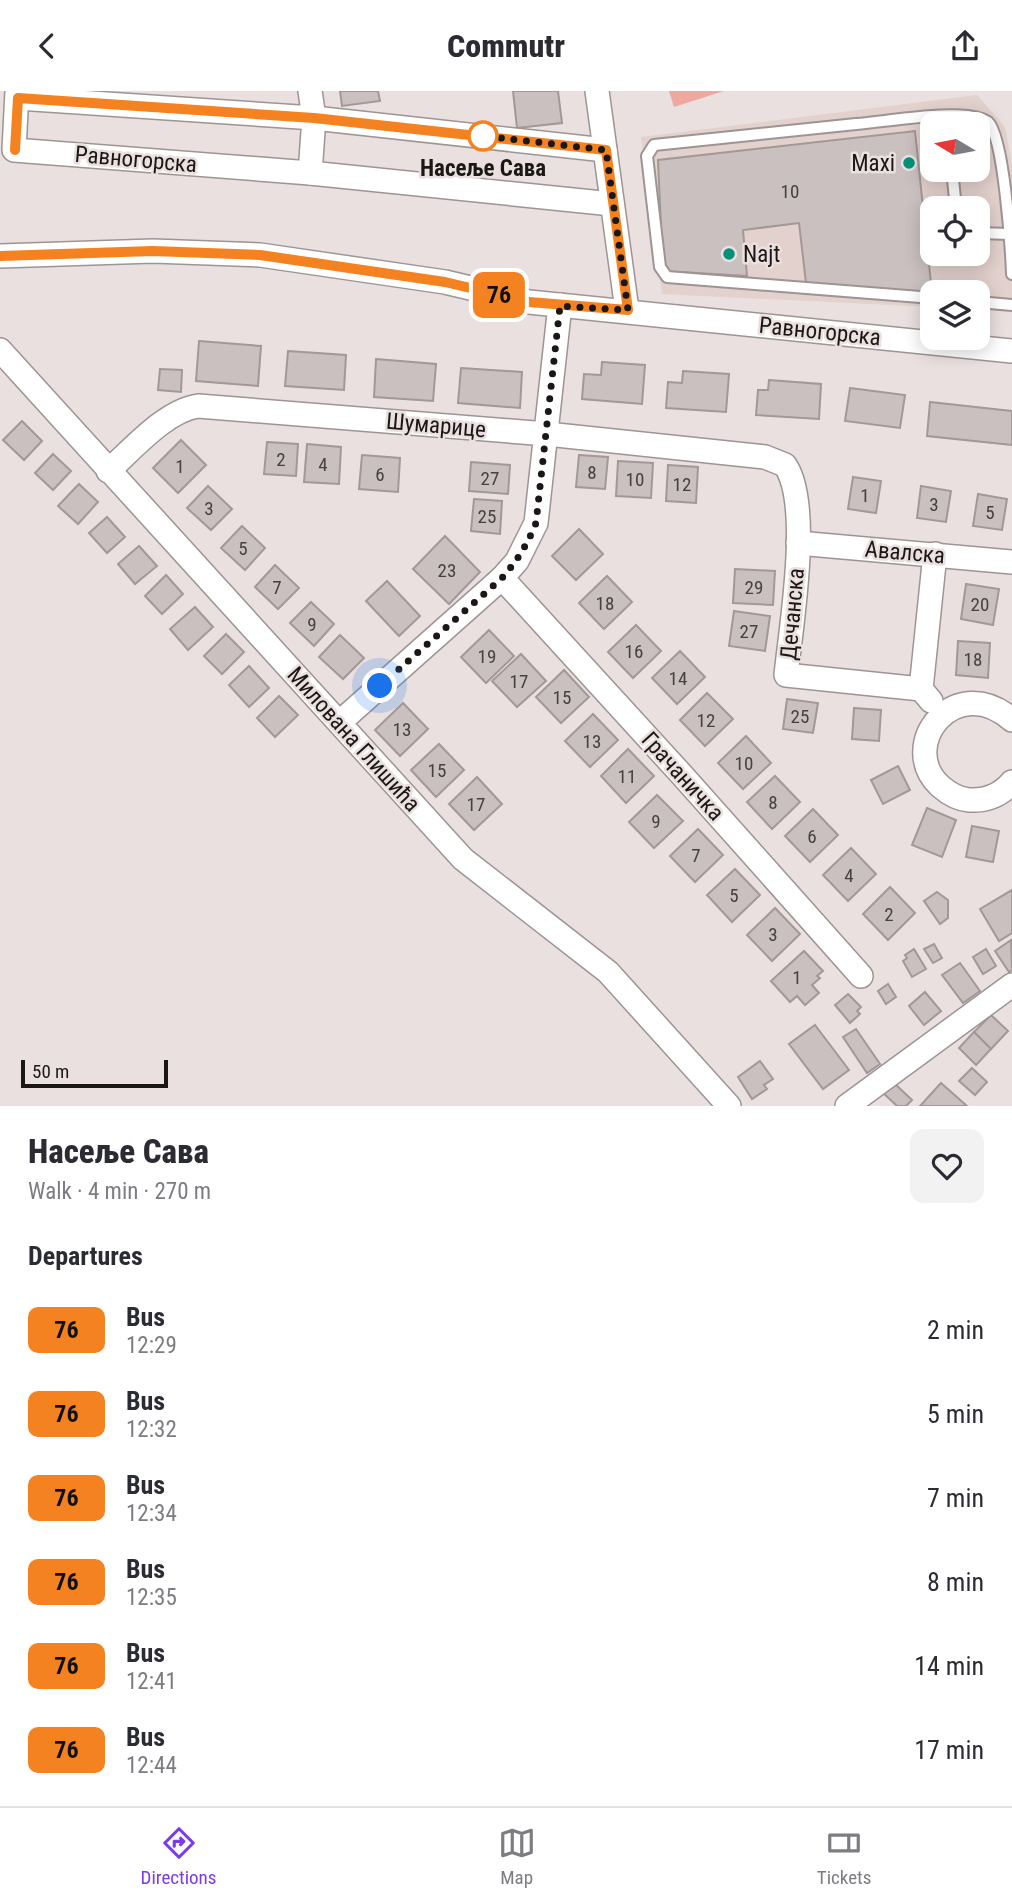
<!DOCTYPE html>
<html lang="en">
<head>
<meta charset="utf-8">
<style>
	:root { --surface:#fff; --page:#f2f2f3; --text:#2b2b33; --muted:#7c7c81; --line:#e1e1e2; --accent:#7c3aed }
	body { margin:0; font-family:"Roboto Condensed",sans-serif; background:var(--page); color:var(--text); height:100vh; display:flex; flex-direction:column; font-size:26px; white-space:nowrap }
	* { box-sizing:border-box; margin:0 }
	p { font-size:23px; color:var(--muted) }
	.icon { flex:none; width:38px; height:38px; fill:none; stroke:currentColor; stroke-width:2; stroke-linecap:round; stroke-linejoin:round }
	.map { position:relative; height:1015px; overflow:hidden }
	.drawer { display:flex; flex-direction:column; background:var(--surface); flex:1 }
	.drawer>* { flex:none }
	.badge { padding:0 14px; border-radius:10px; font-size:24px; line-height:46px }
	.needle { width:46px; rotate:280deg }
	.buttons { position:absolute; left:920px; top:21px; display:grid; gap:14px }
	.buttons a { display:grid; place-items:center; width:70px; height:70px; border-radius:14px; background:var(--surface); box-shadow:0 4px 18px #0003; font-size:35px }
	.scale { position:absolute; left:21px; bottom:18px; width:147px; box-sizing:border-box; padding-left:7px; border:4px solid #1a1716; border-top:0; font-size:19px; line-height:24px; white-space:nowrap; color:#1a1716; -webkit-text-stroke:5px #eae0df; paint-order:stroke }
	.you { position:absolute; width:35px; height:35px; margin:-18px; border:5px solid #fff; border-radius:50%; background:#1a73e8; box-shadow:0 0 0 10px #1a73e833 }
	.map>.badge { position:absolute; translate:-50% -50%; box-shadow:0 0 0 4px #fff }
	h2 { padding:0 28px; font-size:26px; line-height:63px }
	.round { display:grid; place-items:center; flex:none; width:74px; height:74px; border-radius:14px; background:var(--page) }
	.summary { display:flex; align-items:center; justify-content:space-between; height:119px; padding:0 28px }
	h1 { font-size:33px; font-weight:800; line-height:52px }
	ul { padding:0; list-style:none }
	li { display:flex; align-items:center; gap:21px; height:84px; padding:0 28px }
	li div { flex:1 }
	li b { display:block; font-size:26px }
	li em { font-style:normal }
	li .badge { min-width:77px; font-weight:700; text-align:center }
	header { display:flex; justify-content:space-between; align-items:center; height:91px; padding:0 28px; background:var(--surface); font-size:32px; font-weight:800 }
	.tabs { display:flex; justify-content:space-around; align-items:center; height:98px; border-top:2px solid var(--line); background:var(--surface); font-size:19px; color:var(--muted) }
	.tabs a { display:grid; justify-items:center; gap:4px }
	.tabs .selected { color:var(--accent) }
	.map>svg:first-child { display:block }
	.built { fill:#e3d1ce; fill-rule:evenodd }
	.green { fill:#eda8a0 }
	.building { fill:#cac0bf; stroke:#a29897; stroke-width:2 }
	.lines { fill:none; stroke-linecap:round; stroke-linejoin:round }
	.lane-casing { stroke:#9d9493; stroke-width:14 }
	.street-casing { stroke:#9d9493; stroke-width:26 }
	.lane { stroke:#fff; stroke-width:10 }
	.street { stroke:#fff; stroke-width:23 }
	.line-casing { stroke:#fff; stroke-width:16 }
	.line { stroke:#f58220; stroke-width:10 }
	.walk { stroke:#1a1716; stroke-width:7; stroke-dasharray:0 12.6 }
	.stop-dot { fill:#fff; stroke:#f58220; stroke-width:3.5 }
	.poi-dot { fill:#07917a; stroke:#eae0df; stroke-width:2.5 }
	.labels { text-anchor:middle; stroke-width:5; stroke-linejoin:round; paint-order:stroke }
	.number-label { font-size:19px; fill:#464140 }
	.street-label { font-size:23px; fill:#1a1716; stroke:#eae0df }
	.poi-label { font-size:23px; fill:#1a1716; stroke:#eae0df; text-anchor:end }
	.stop-label { font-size:23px; font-weight:bold; fill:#1a1716; stroke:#eae0df }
</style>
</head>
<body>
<header><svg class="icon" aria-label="back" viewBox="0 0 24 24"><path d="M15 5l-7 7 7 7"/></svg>Commutr<svg class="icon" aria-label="share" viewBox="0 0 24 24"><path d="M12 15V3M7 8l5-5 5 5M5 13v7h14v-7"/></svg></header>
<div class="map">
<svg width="1012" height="1015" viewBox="0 0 1012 1015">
	<rect width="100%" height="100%" fill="#eae0df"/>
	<path class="built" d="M 977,4 L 1005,36 L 1012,73 L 1012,220 L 978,219 L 978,201 L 933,201 L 933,216 L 662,203 L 641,46 ZM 933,33 L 978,33 L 978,79 L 933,79 ZM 933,117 L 978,117 L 978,163 L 933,163 Z"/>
	<path class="green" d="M 669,0 L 724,0 L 674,16 Z"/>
	<g class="building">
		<path d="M 340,0 L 378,0 L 380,10 L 342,15 Z"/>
		<path d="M 513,0 L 558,0 L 562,32 L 517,37 Z"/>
		<path d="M 915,40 L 932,202 L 806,192 L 799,132 L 743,139 L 747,185 L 663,180 L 658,69 Z"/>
		<path d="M 199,250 L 261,255 L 258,295 L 196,290 Z"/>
		<path d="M 288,260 L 346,264 L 344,299 L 285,295 Z"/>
		<path d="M 376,268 L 436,273 L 433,310 L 374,306 Z"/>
		<path d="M 602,271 L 645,274 L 642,313 L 582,308 L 584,283 L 601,284 Z"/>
		<path d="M 461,277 L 522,281 L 520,317 L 458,312 Z"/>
		<path d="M 160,278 L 182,279 L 181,301 L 158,299 Z"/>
		<path d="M 683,280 L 729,283 L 726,321 L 666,317 L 668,291 L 682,292 Z"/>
		<path d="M 769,289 L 821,293 L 819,328 L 756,324 L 758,299 L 768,299 Z"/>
		<path d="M 850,297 L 905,304 L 900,337 L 845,330 Z"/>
		<path d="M 930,311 L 1012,320 L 1012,354 L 927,345 Z"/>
		<path d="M 22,330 L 42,350 L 24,369 L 3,349 Z"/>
		<path d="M 181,349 L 206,374 L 178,402 L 153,377 Z"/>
		<path d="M 267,351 L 298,353 L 296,385 L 264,383 Z"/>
		<path d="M 307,353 L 341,356 L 339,393 L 304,391 Z"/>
		<path d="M 53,363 L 71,380 L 53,399 L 35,382 Z"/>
		<path d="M 362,364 L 400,367 L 398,401 L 359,398 Z"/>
		<path d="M 579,364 L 608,366 L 605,398 L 576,396 Z"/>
		<path d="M 618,370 L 653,372 L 651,407 L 616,405 Z"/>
		<path d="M 471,371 L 510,374 L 508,403 L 469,400 Z"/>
		<path d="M 668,374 L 698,376 L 696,412 L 666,410 Z"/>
		<path d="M 853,386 L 881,390 L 876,422 L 848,418 Z"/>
		<path d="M 79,393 L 98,411 L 78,433 L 58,415 Z"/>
		<path d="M 208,395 L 232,418 L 211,439 L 187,417 Z"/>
		<path d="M 921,395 L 951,400 L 946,431 L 917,427 Z"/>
		<path d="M 978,403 L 1007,408 L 1002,439 L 973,435 Z"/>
		<path d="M 474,408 L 502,410 L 500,443 L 471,440 Z"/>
		<path d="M 107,426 L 125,446 L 107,462 L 89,442 Z"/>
		<path d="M 242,435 L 265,457 L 245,479 L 221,457 Z"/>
		<path d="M 579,438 L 603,463 L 576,489 L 552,465 Z"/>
		<path d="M 445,445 L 480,481 L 449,513 L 413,478 Z"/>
		<path d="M 139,455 L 157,475 L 135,493 L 118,473 Z"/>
		<path d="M 275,474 L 299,497 L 278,518 L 255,496 Z"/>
		<path d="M 735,478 L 775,480 L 773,514 L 733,512 Z"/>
		<path d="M 166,484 L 183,503 L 162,523 L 145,505 Z"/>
		<path d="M 607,485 L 632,511 L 604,538 L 579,512 Z"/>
		<path d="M 387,490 L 420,525 L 399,545 L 366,510 Z"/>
		<path d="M 966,493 L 999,498 L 993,534 L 961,528 Z"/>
		<path d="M 311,511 L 334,533 L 314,555 L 290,532 Z"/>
		<path d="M 195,516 L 213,536 L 188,559 L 170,538 Z"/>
		<path d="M 734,520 L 770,525 L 765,560 L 729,555 Z"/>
		<path d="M 636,534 L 661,560 L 633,587 L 608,561 Z"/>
		<path d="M 489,539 L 514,565 L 486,592 L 461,566 Z"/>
		<path d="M 226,543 L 244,561 L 222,583 L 204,565 Z"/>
		<path d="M 340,544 L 364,567 L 343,588 L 319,566 Z"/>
		<path d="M 958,550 L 990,552 L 988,587 L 956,584 Z"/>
		<path d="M 680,560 L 705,586 L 677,613 L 652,587 Z"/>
		<path d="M 521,563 L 546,590 L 517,616 L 492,590 Z"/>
		<path d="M 249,575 L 269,597 L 249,616 L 229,594 Z"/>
		<path d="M 564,579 L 589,606 L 561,632 L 536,606 Z"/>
		<path d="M 707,602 L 733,628 L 705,655 L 680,629 Z"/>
		<path d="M 279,605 L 298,624 L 275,646 L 257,627 Z"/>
		<path d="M 787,608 L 818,612 L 813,642 L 783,638 Z"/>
		<path d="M 403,612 L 428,638 L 400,665 L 375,639 Z"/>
		<path d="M 854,617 L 881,619 L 879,650 L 852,648 Z"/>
		<path d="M 593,623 L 618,649 L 590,676 L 565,650 Z"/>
		<path d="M 746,645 L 771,672 L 743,698 L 718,672 Z"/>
		<path d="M 439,653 L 464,679 L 436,706 L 411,679 Z"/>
		<path d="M 628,658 L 654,685 L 626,712 L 601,685 Z"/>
		<path d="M 898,675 L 910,699 L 883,713 L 871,689 Z"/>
		<path d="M 775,685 L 800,711 L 772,738 L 747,711 Z"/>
		<path d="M 477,686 L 502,713 L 474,739 L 449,713 Z"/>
		<path d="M 657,704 L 683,730 L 654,757 L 629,731 Z"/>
		<path d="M 927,717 L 956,729 L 942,766 L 912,754 Z"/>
		<path d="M 813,718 L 838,744 L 810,771 L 785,745 Z"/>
		<path d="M 972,735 L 999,740 L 993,771 L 966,766 Z"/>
		<path d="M 698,738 L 723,764 L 695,791 L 670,765 Z"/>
		<path d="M 851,757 L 876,783 L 848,810 L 823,784 Z"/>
		<path d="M 735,778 L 760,804 L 732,831 L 707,804 Z"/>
		<path d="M 890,796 L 915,822 L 888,849 L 863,823 Z"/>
		<path d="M 1012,799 L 1012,842 L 999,850 L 980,818 Z"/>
		<path d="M 937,801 L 948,809 L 948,827 L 940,833 L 924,810 Z"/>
		<path d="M 775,817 L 800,843 L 772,870 L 747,844 Z"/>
		<path d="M 1011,849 L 1012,879 L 1009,881 L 995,860 Z"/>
		<path d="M 934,853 L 942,867 L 933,872 L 924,858 Z"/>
		<path d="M 914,858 L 926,878 L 912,886 L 903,870 L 907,867 L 905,864 Z"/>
		<path d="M 986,858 L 996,875 L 983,883 L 973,866 Z"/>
		<path d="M 804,860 L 823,880 L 817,885 L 820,887 L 812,894 L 819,902 L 805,914 L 797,905 L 790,911 L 771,890 Z"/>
		<path d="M 960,872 L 980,900 L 963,912 L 942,884 Z"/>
		<path d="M 888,893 L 896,906 L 886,913 L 878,900 Z"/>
		<path d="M 925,901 L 941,920 L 924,934 L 909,915 Z"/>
		<path d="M 848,903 L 861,916 L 857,920 L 860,923 L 850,932 L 835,914 Z"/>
		<path d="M 991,924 L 1008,940 L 991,958 L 974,941 Z"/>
		<path d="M 815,934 L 849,979 L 823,998 L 789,953 Z"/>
		<path d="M 856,938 L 880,973 L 867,982 L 843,946 Z"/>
		<path d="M 974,941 L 991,958 L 976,974 L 959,957 Z"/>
		<path d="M 760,970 L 773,988 L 764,994 L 767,998 L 752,1008 L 738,986 Z"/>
		<path d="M 972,977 L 987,991 L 975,1004 L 959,990 Z"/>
		<path d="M 892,990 L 912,1009 L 906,1015 L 897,1015 L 882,1001 Z"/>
		<path d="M 941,992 L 967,1015 L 920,1015 Z"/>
	</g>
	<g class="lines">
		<g class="lane-casing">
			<g id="lane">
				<path d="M 952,79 L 956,117"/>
				<path d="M 978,142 L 1010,143"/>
				<path d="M 933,207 L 667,186 L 660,176 L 647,65 L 654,54 C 721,47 789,40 856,33 C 889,30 936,22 968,25 C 975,26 983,27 988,31 C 1004,46 1011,157 1012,183"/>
				<path d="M 978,211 L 1012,214"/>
			</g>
		</g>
		<g class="street-casing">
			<g id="street">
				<path d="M 17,0 L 14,59 L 310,82 L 612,113"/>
				<path d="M 597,0 L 627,219"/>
				<path d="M 18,7 L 314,27 L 605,59"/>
				<path d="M 310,82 L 314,27 L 310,0"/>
				<path d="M 0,165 L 153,160 L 260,164 L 445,191 L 529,211 L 1012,260"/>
				<path d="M 560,214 L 536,432 L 517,470 L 502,487 L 682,684 L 861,885"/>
				<path d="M 0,259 L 463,768 L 608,881 L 729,1015"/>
				<path d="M 108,380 C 133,358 165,320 198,315 L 547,343 L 765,366 L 785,374 C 812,413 791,535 786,584 L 921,598"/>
				<path d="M 798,452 L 1012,471"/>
				<path d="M 931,610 L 921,598 L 935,463"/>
				<path d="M 1012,629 C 956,579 896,654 940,695 C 948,702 957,708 969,709 C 986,710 1001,704 1012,691"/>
				<path d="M 340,631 L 502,487"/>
				<path d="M 847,1015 L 1012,894"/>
			</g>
		</g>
		<use href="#lane" class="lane"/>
		<use href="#street" class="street"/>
	</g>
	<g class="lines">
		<g class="line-casing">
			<path id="line" d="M 0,165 L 153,160 L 260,164 L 445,191 L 529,211 L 628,219 L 606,59 L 314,27 L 18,7 L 15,59"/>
		</g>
		<use href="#line" class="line"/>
		<path class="walk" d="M 380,595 L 502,487 C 517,470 527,454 536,432 L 560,215 L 628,219 L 606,59 L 483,45"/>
	</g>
	<circle class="stop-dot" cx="483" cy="45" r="14"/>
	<g class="poi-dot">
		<circle cx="909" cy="72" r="7"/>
		<circle cx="729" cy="163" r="7"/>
	</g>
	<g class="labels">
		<g class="number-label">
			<text x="790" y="107">10</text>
			<text x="281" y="375">2</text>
			<text x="323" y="380">4</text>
			<text x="180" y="382">1</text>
			<text x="592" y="388">8</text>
			<text x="380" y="390">6</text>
			<text x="490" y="394">27</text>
			<text x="635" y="395">10</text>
			<text x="682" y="400">12</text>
			<text x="865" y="411">1</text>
			<text x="934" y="420">3</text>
			<text x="209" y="424">3</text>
			<text x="990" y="428">5</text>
			<text x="487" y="432">25</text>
			<text x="243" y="464">5</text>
			<text x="447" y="486">23</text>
			<text x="277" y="503">7</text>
			<text x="754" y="503">29</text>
			<text x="605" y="519">18</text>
			<text x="980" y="520">20</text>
			<text x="312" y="540">9</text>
			<text x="749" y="547">27</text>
			<text x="634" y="567">16</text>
			<text x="487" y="572">19</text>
			<text x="973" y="575">18</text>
			<text x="678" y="594">14</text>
			<text x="519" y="597">17</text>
			<text x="562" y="613">15</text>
			<text x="800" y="632">25</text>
			<text x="706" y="636">12</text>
			<text x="402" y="645">13</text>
			<text x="592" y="657">13</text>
			<text x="744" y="679">10</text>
			<text x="437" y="686">15</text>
			<text x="627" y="692">11</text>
			<text x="773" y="718">8</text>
			<text x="476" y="720">17</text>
			<text x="656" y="737">9</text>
			<text x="812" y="752">6</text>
			<text x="696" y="771">7</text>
			<text x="849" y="791">4</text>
			<text x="734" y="811">5</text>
			<text x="889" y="830">2</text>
			<text x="773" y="850">3</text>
			<text x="797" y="893">1</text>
		</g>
		<g class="street-label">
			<text transform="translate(136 68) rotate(5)" y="8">Равногорска</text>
			<text transform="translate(820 240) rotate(6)" y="8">Равногорска</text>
			<text transform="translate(436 334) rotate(5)" y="8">Шумарице</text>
			<text transform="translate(905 461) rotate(5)" y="8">Авалска</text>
			<text transform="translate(792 523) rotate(-85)" y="8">Дечанска</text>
			<text transform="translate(354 648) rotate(48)" y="8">Милована Глишића</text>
			<text transform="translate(683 685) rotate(48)" y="8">Грачаничка</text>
		</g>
		<g class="poi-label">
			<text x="895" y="80">Maxi</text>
			<text x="743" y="171" text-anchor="start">Najt</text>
		</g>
		<g class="stop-label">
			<text x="483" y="85">Насеље Сава</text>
		</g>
	</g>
</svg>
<div class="buttons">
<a><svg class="needle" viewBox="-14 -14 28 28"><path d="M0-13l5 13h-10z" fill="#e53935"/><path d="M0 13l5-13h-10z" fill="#7c7c81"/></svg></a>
<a><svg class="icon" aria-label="locate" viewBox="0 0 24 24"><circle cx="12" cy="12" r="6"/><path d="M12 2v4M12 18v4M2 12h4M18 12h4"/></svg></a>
<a><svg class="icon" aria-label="layers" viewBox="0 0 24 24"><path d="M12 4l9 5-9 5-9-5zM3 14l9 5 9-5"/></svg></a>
</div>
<div class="scale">50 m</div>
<div class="you" style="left:380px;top:595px"></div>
<b class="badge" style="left:499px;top:204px;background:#f58220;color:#111">76</b>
</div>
<section class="drawer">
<div class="summary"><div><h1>Насеље Сава</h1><p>Walk · 4 min · 270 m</p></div><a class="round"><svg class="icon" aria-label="heart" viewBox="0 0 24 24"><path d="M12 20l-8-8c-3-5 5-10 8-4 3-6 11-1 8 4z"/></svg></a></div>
<h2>Departures</h2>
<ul>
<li><span class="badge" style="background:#f58220;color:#111">76</span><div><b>Bus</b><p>12:29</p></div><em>2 min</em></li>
<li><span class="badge" style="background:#f58220;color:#111">76</span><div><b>Bus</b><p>12:32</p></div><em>5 min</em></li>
<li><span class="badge" style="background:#f58220;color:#111">76</span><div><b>Bus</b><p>12:34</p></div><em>7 min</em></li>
<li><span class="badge" style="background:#f58220;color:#111">76</span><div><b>Bus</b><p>12:35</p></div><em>8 min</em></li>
<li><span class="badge" style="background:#f58220;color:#111">76</span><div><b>Bus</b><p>12:41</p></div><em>14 min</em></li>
<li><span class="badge" style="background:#f58220;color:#111">76</span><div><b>Bus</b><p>12:44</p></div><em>17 min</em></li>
</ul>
</section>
<nav class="tabs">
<a class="selected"><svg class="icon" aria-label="directions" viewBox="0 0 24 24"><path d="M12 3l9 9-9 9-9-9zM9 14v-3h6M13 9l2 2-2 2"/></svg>Directions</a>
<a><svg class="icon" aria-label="map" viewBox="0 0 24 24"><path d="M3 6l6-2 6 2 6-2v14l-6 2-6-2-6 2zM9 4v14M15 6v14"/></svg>Map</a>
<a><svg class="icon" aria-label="tickets" viewBox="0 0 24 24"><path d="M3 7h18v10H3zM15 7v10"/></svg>Tickets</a>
</nav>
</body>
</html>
